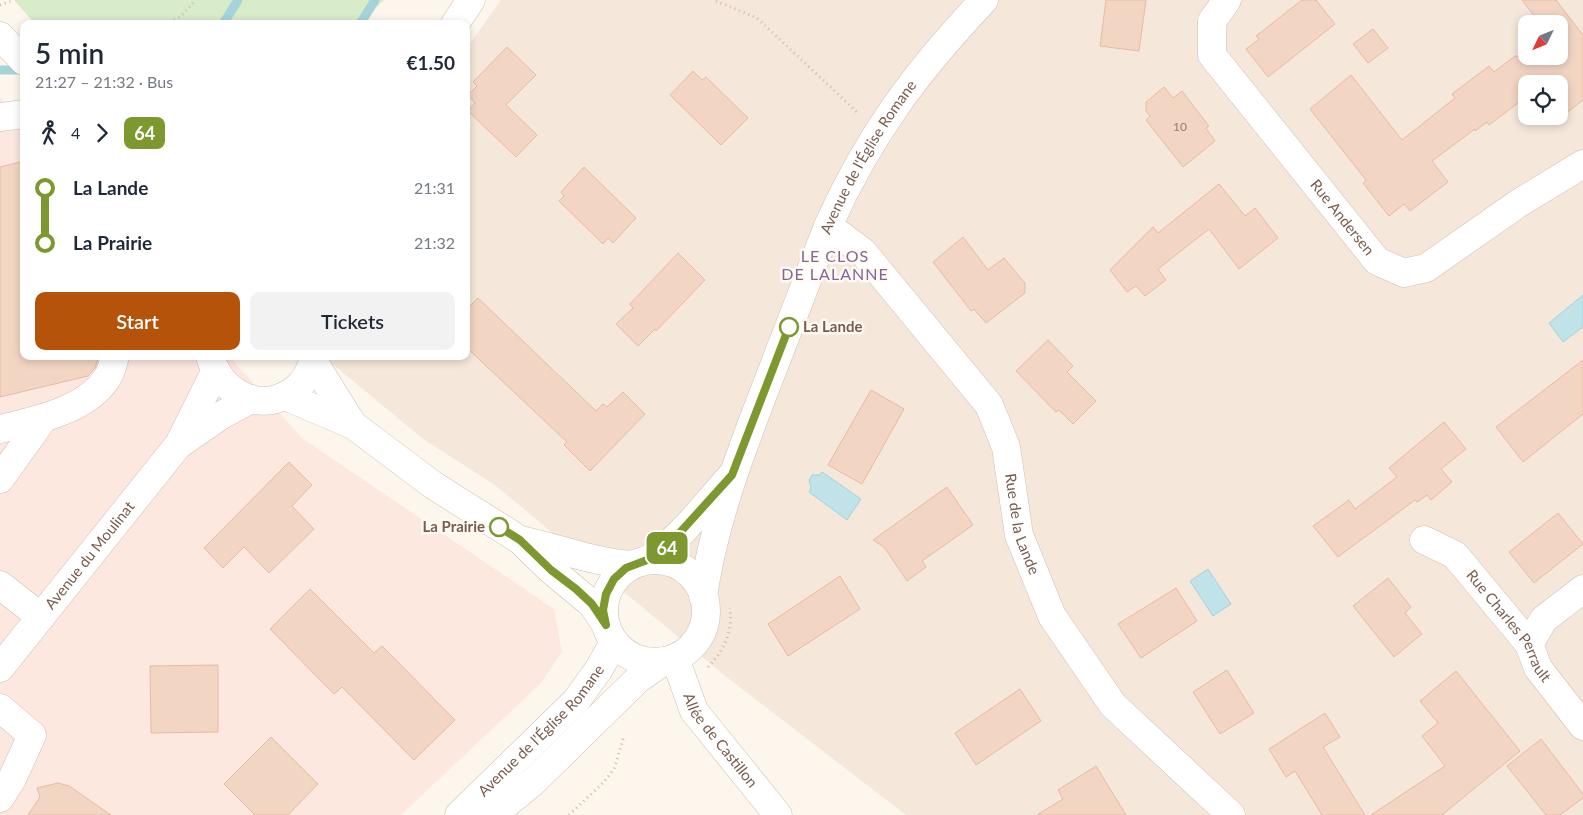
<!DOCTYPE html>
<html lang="en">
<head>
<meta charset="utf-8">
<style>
	:root { --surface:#fff; --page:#f2f2f3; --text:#1f2937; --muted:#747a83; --accent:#b45309 }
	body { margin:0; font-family:Lato,sans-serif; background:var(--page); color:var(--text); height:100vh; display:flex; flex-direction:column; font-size:19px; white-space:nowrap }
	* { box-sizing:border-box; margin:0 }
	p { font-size:16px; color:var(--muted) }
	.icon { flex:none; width:28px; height:28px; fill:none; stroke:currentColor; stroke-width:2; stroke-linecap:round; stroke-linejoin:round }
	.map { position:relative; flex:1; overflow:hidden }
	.panel { position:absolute; left:20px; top:20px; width:450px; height:340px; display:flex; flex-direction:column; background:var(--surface); border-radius:10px; box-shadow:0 2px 8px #0003 }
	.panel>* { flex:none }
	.badge { padding:0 10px; border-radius:8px; font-size:18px; line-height:32px }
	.needle { width:32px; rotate:227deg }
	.fabs { position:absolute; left:1518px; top:15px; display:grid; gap:10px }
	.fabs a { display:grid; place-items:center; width:50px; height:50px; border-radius:10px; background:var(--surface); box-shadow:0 2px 8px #0003; font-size:25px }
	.map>.badge { position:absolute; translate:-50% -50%; box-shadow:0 0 0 2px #fff }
	.legs { display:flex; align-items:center; gap:8px; height:55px; padding:0 15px; font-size:16px }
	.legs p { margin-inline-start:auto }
	.headline { display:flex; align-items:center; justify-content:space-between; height:85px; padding:0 15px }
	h1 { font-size:28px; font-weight:600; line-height:38px }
	.cta { display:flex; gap:10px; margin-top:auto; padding:10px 15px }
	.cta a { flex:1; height:58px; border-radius:10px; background:var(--accent); color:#fff; font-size:20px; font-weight:600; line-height:58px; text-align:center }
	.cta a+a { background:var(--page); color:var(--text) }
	ul { padding:0 15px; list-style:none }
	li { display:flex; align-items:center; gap:18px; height:55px; font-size:19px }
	li i { display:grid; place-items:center; width:8px; height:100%; margin:0 6px; background:currentColor }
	li i::after { content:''; width:12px; height:12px; margin:-6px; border:4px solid; border-radius:50%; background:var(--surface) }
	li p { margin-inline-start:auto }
	li:first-child i { background:linear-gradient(#0000 50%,currentColor 0) }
	li:last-child i { background:linear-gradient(currentColor 50%,#0000 0) }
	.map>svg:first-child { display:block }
	.residential { fill:#f5e8da; fill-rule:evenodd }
	.commercial { fill:#fde8e0 }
	.green { fill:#d8ecc9 }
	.water { fill:#bfe3e8; stroke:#a5d3da }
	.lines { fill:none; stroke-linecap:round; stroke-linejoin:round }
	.stream { stroke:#a5d3da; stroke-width:9 }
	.building { fill:#f3d5c3; stroke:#e6bba3 }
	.minor-casing { stroke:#d1beb0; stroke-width:29 }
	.path { stroke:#d9b8a5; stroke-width:3; stroke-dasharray:1 4; stroke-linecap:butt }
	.minor { stroke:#fff; stroke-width:28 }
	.line-1-casing { stroke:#fff; stroke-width:11 }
	.line-1 { stroke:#7c982e; stroke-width:8 }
	.stop-1-dot { fill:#fff; stroke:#7c982e; stroke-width:2.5 }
	.labels { text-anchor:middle; stroke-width:5; stroke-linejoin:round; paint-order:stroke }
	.number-label { font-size:12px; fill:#987a6a }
	.street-label { font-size:15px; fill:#7a5c4d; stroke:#fffaf3 }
	.stop-label { font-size:15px; font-weight:bold; fill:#7a5c4d; stroke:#fffaf3; text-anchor:start }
	.neighbourhood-label { font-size:16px; letter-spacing:1px; fill:#846695; stroke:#fffaf3 }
</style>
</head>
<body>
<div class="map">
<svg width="1583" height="815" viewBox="0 0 1583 815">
	<rect width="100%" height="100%" fill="#fdf6ec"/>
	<path class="residential" d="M 501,0 L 1583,0 L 1583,815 L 906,815 L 724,675 L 495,485 L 423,439 L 323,356 L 466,356 L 466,49 ZM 1526,24 L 1559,24 L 1559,56 L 1526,56 ZM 1526,84 L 1559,84 L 1559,116 L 1526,116 Z"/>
	<path class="commercial" d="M 0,97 L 24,124 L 24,356 L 229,356 L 302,438 L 554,609 L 562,652 L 541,683 L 401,815 L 0,815 Z"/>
	<path class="green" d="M 14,0 L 384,0 L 360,24 L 35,24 Z"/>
	<g class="water">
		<path d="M 1583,295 L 1583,327 L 1563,342 L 1549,323 Z"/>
		<path d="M 822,472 L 861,499 L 847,520 L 809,492 L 811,488 L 809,480 L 812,475 L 820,475 Z"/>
		<path d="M 1208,569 L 1231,604 L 1213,616 L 1190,581 Z"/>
	</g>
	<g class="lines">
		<g class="stream">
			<path d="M 223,24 L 238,0"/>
			<path d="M 360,24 L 375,0"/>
			<path d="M 0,70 L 24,70"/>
		</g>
	</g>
	<g class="building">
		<path d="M 1106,0 L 1146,0 L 1139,51 L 1100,46 Z"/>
		<path d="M 1302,0 L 1316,0 L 1335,24 L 1268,77 L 1246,49 L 1259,39 L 1256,36 Z"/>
		<path d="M 1522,0 L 1556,0 L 1583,35 L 1583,100 L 1556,121 L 1553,116 L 1559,116 L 1559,84 L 1526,84 L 1526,97 L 1489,125 L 1487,122 L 1475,131 L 1475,129 L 1432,161 L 1448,182 L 1410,211 L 1404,204 L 1389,216 L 1363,183 L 1366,180 L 1310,109 L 1351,75 L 1402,140 L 1455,98 L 1452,94 L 1489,66 L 1494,72 L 1515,56 L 1564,56 L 1559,49 L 1559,24 L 1540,24 Z"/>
		<path d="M 1373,29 L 1388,48 L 1368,63 L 1353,44 Z"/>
		<path d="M 507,47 L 536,75 L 506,105 L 537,135 L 516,157 L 468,111 L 475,103 L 468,95 L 477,86 L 473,82 Z"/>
		<path d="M 693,71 L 702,80 L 706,77 L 748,118 L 721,145 L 670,95 Z"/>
		<path d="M 1164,87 L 1173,98 L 1182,91 L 1209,126 L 1206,128 L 1215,141 L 1183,167 L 1146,120 L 1150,116 L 1146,111 L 1146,102 Z"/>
		<path d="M 24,161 L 24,356 L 99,356 L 95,368 L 88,376 L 0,397 L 0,167 Z"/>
		<path d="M 584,167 L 636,218 L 613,243 L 608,238 L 603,244 L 559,201 L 564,196 L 561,192 Z"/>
		<path d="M 1219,184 L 1245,216 L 1255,208 L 1278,238 L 1239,269 L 1209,229 L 1158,269 L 1166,280 L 1145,296 L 1136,286 L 1127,292 L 1110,270 L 1153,227 L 1158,233 Z"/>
		<path d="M 963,237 L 988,270 L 1004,258 L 1025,283 L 1025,293 L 986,323 L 974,309 L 971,311 L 933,262 Z"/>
		<path d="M 678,253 L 705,280 L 656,331 L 655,329 L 638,346 L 616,324 L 633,308 L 630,304 Z"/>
		<path d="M 478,298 L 596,411 L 603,404 L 607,407 L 623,392 L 645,414 L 590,471 L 564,445 L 567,442 L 466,347 L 466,310 Z"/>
		<path d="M 1048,340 L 1073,366 L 1067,372 L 1096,401 L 1073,424 L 1059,410 L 1056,412 L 1016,371 Z"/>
		<path d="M 1583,360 L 1583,414 L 1523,462 L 1496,427 Z"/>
		<path d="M 871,390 L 904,409 L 862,484 L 828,465 Z"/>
		<path d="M 1444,422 L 1466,449 L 1441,469 L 1452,482 L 1431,500 L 1427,495 L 1417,502 L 1415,500 L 1338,557 L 1313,526 L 1349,500 L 1355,509 L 1397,477 L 1389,468 Z"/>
		<path d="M 289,462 L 312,485 L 292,506 L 314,529 L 269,573 L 244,547 L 223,568 L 204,548 Z"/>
		<path d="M 947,487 L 973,525 L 922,561 L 926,567 L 907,581 L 884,547 L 873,540 Z"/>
		<path d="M 1558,513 L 1583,544 L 1534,583 L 1509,552 Z"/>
		<path d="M 840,576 L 860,609 L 788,656 L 768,624 Z"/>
		<path d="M 1388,578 L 1411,607 L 1405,613 L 1422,634 L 1394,657 L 1353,606 Z"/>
		<path d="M 1176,588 L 1197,621 L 1141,658 L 1118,624 Z"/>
		<path d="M 310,589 L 374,653 L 382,646 L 455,720 L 414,760 L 342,687 L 334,694 L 270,629 Z"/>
		<path d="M 218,665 L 218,732 L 151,733 L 150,666 Z"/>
		<path d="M 1227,670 L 1254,713 L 1220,734 L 1193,692 Z"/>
		<path d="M 1456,671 L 1520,751 L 1442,815 L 1371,815 L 1445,766 L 1422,736 L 1438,723 L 1420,701 Z"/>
		<path d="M 1020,689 L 1041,721 L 976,765 L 955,733 Z"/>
		<path d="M 1325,713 L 1340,737 L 1323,747 L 1365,815 L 1322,815 L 1295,771 L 1286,777 L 1269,749 Z"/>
		<path d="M 271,737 L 318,784 L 288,815 L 255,815 L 224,784 Z"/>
		<path d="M 1541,739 L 1583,794 L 1583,798 L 1560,815 L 1546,815 L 1507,766 Z"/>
		<path d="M 1096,766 L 1126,815 L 1037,815 L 1063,799 L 1058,790 Z"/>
		<path d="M 58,783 L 69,786 L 111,815 L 28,815 L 40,797 L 37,788 Z"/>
	</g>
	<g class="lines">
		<g class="minor-casing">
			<g id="minor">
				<path id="s1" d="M 1227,0 L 1212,21 L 1212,55 L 1377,261 L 1404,273 L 1426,268 L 1519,203 L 1583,164"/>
				<path d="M 455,24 L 471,0"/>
				<path d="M 0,36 L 24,61"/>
				<path d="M 0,117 L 24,114"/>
				<path id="s2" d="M 828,226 L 863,252 L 989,405 L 1006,447 L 1019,535 L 1052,616 L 1113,705 L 1231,815"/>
				<path d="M 210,356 C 221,396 265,416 298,387 C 308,378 311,367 315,356"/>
				<path d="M 313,361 L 353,425"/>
				<path d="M 285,396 L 353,425 L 433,485 L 520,540 L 551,570 L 592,604 L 606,625"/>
				<path d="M 0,429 C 34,421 87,410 107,378 C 111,373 113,363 115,356"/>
				<path d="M 181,443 L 220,416 L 251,399"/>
				<path d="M 0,479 L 43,419"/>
				<path d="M 520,540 C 558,548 593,562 632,565"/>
				<path id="s3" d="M 1424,540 L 1455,555 L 1529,644 L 1538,668 L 1583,726"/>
				<circle cx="655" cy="611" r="51"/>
				<path d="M 647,560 C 681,539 704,506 731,476"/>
				<path d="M 0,585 L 41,617"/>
				<path id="s4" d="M 703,596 C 713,527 737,462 762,397 C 784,340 806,283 828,226 C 869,135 916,72 984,0"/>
				<path d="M 1529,644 L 1544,619 L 1583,589"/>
				<path id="s5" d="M 675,658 L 694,711 L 778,815"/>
				<path id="s6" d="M 0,668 L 179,444 L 215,372"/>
				<path d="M 0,708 L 32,735 L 12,779 L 0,798"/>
				<path id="s7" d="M 459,815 L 576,701 L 599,669 L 614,642"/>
				<path d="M 493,815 L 533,782 L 638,679 L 664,661"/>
			</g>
		</g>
		<g class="path">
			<path d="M 716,1 L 757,18 L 857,112"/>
			<path d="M 0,5 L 14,0"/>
			<path d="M 165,24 L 180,17 L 196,0"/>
			<path d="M 708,667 C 724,651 733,631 730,608"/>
			<path d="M 569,815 L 604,782 L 614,769 L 624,736"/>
		</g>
		<use href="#minor" class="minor"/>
	</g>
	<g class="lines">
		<g class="line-1-casing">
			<path id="line-1" d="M 499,527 L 520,540 L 551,570 L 576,589 L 592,604 L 606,625 L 603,610 L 606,594 L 614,579 L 626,568 L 647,560 L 666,548 L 732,475 L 789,327"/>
		</g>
		<use href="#line-1" class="line-1"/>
	</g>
	<g class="stop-1-dot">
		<circle cx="789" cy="327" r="9"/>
		<circle cx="499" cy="527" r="9"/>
	</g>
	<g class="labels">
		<g class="number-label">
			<text x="1180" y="131">10</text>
		</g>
		<g class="street-label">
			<text dy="5" stroke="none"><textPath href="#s4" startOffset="471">Avenue de l'Église Romane</textPath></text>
			<text dy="5" stroke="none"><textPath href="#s1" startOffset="268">Rue Andersen</textPath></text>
			<text dy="5" stroke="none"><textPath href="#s2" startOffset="366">Rue de la Lande</textPath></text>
			<text dy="5" stroke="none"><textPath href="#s6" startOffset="144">Avenue du Moulinat</textPath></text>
			<text dy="5" stroke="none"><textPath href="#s3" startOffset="124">Rue Charles Perrault</textPath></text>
			<text dy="5" stroke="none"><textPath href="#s7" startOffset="118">Avenue de l'Église Romane</textPath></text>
			<text dy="5" stroke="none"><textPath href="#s5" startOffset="95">Allée de Castillon</textPath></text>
		</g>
		<g class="stop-label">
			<text x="803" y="332">La Lande</text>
			<text x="485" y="532" text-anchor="end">La Prairie</text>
		</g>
		<g class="neighbourhood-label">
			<text x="835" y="262">LE CLOS<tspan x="835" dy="18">DE LALANNE</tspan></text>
		</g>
	</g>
</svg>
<div class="fabs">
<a><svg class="needle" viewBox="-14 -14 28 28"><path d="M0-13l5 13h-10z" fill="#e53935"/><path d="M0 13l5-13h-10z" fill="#747a83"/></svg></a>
<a><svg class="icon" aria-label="locate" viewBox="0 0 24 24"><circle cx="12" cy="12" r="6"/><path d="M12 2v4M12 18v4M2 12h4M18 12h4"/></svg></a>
</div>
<b class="badge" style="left:667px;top:548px;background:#7c982e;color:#fff">64</b>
<section class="panel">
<div class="headline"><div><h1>5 min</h1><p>21:27 – 21:32 · Bus</p></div><b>€1.50</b></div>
<div class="legs"><svg class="icon" aria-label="walk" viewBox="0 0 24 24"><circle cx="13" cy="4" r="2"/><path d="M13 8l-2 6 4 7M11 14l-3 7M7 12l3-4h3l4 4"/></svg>4<svg class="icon" aria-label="forward" viewBox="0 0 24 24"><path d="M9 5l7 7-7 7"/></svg><b class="badge" style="background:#7c982e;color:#fff">64</b></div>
<ul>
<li><i style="color:#7c982e"></i><b>La Lande</b><p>21:31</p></li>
<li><i style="color:#7c982e"></i><b>La Prairie</b><p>21:32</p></li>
</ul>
<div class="cta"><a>Start</a><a>Tickets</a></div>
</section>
</div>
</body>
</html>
